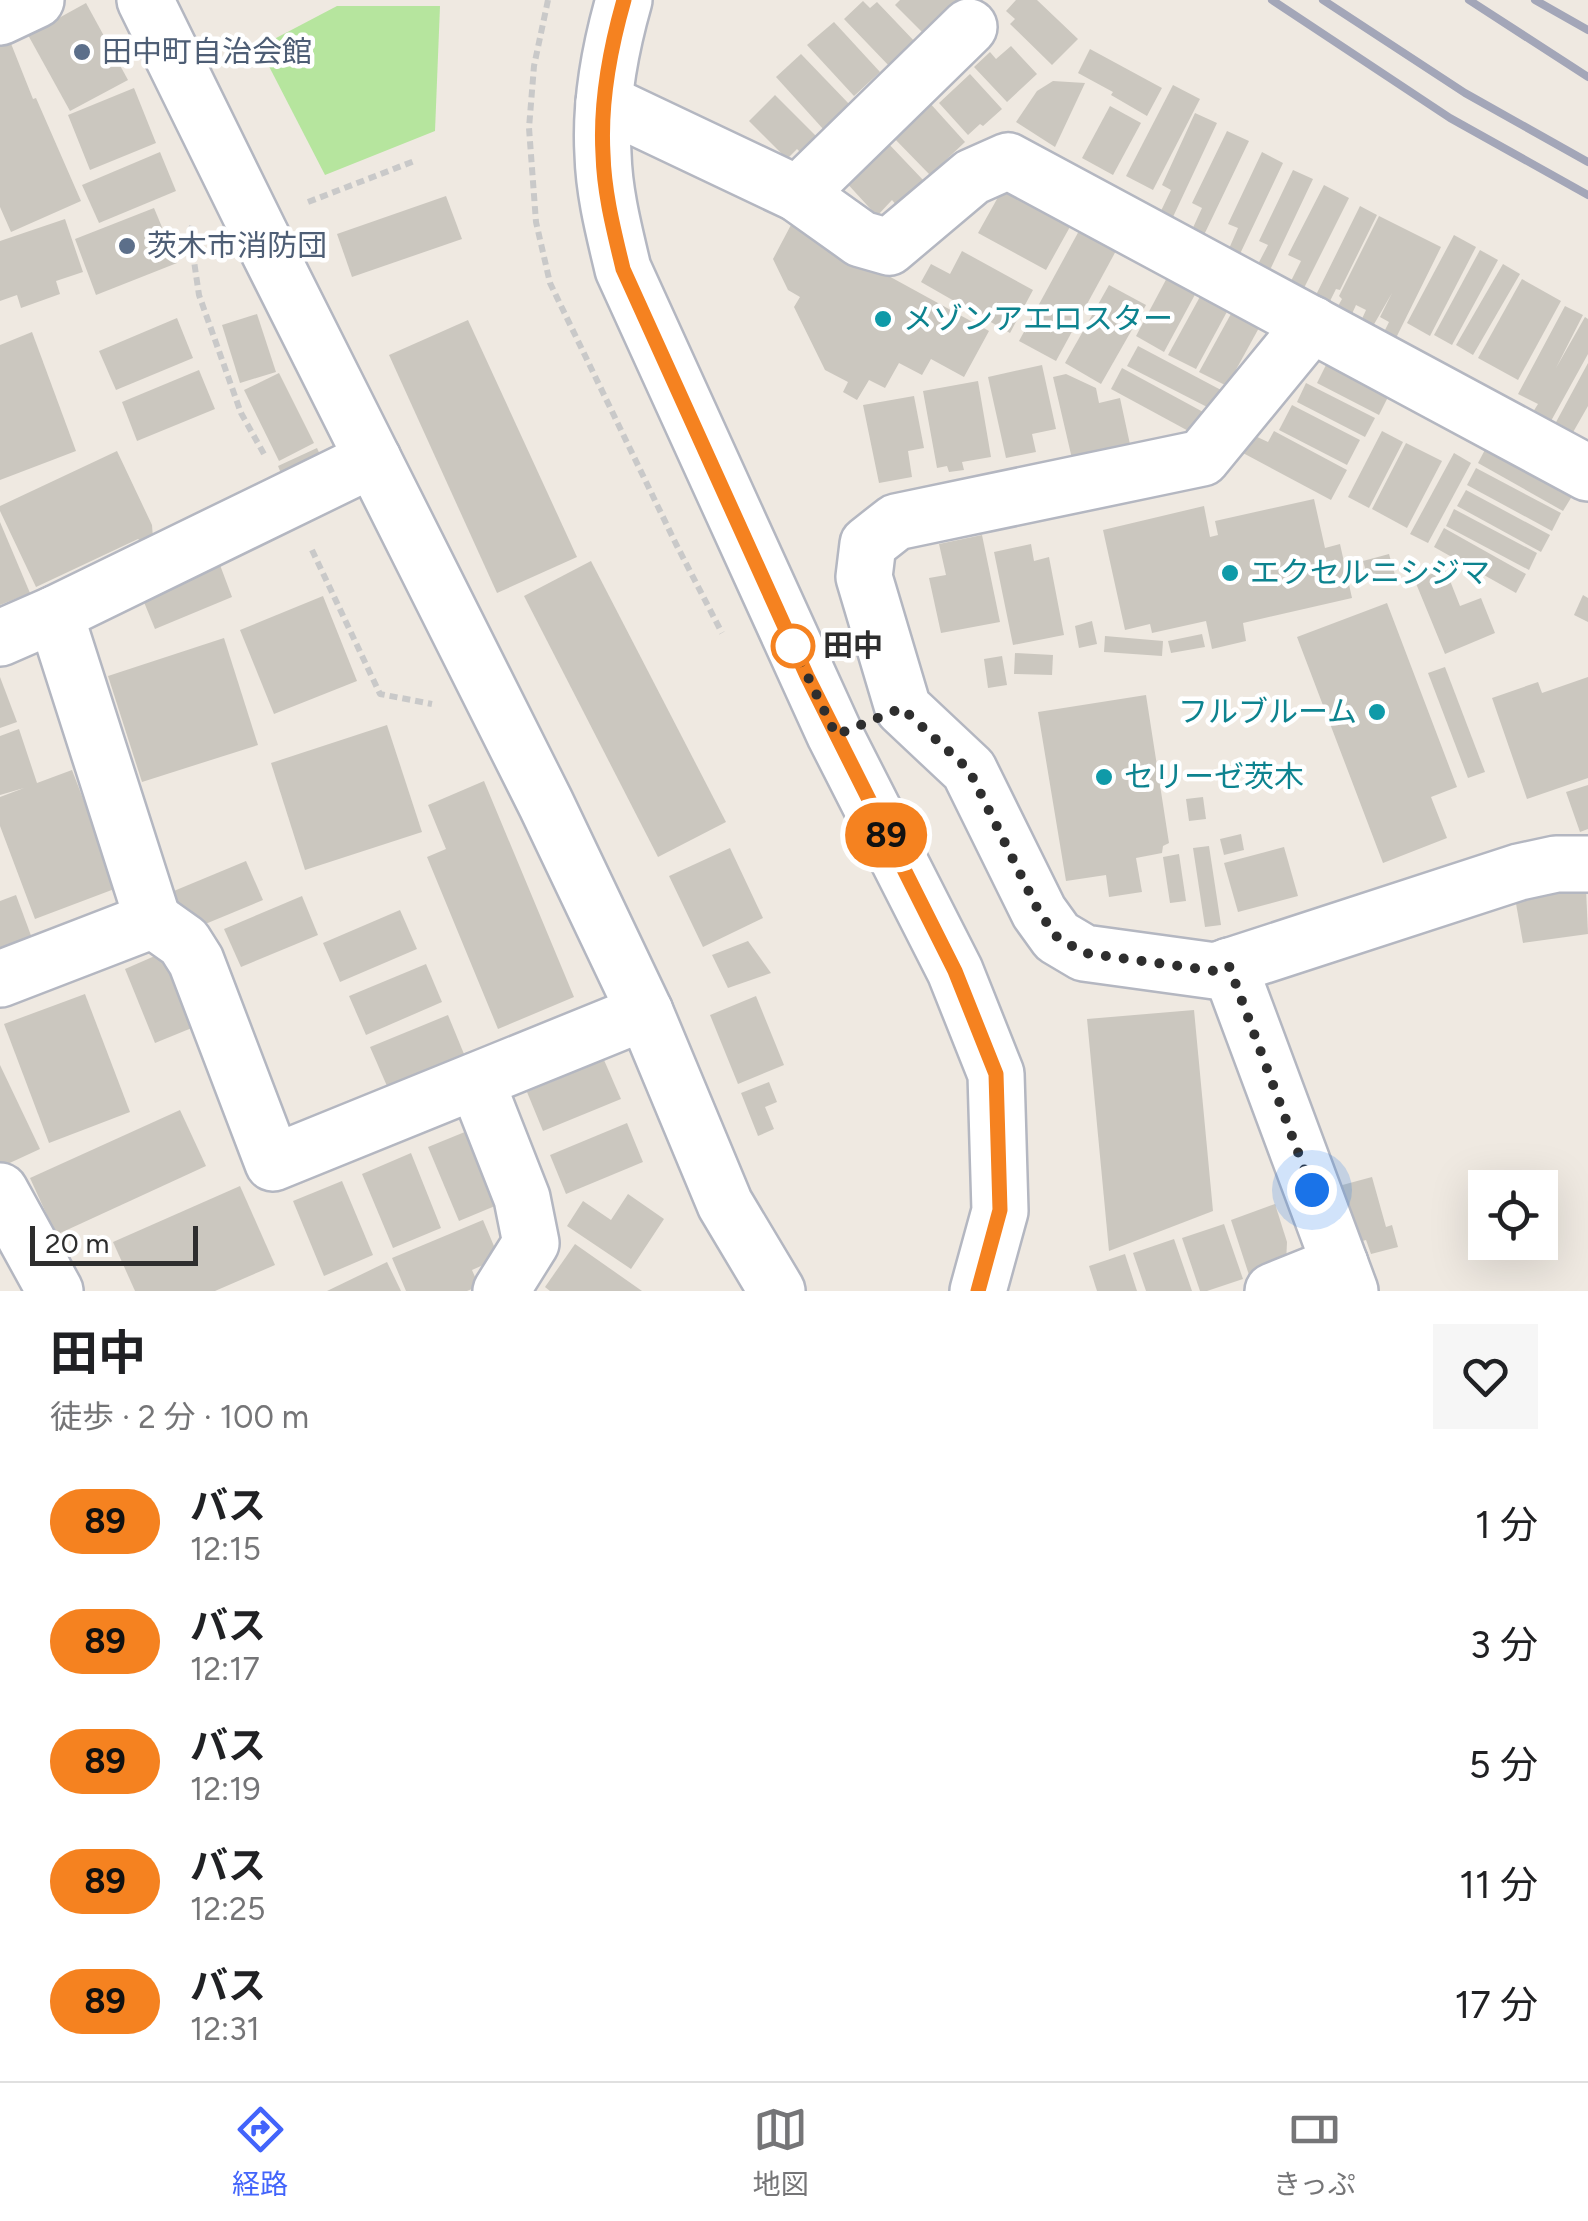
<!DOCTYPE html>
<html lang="ja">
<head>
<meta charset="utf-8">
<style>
	:root { --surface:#fff; --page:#f6f6f6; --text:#202124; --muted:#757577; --line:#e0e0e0; --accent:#4264fb }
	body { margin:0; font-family:Figtree,"Noto Sans JP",sans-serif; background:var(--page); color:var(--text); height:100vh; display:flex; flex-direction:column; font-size:38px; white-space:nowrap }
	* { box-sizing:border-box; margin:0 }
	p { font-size:32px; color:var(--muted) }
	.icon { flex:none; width:55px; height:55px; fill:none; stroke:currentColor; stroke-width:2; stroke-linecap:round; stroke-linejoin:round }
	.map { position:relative; height:1291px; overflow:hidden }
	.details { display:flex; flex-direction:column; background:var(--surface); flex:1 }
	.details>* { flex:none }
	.badge { padding:0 20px; border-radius:32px; font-size:35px; line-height:65px }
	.controls { position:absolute; left:1468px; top:1170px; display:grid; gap:20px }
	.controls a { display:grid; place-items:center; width:90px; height:90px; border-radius:0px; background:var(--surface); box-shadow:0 10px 40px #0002; font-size:50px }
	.scale { position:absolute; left:30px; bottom:25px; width:168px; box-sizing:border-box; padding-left:10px; border:5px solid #2e2e2e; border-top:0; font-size:28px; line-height:35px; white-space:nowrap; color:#2e2e2e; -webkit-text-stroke:8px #fff; paint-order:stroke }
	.you { position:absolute; width:50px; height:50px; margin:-25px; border:8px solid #fff; border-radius:50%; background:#1a73e8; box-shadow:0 0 0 15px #1a73e833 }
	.map>.badge { position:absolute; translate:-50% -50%; box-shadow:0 0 0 5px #fff }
	.round { display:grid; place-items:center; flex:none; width:105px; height:105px; border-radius:0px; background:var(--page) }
	.headline { display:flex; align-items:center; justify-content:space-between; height:170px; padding:0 50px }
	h1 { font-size:48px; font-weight:700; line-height:75px }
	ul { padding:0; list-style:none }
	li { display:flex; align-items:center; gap:30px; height:120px; padding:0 50px }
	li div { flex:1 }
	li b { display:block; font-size:38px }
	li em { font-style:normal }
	li .badge { min-width:110px; font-weight:700; text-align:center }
	.menu { display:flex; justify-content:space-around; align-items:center; height:140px; border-top:2px solid var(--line); background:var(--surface); font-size:28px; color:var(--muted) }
	.menu a { display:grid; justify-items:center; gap:5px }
	.menu .current { color:var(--accent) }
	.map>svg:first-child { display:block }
	.green { fill:#b6e59e }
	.building { fill:#cbc7bf }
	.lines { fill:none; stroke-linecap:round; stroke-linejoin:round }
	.minor-casing { stroke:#b4b7c1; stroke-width:60 }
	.path { stroke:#c9c9c9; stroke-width:6; stroke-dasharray:8 5; stroke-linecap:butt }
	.minor { stroke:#fff; stroke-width:55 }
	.rail { stroke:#a3a6b8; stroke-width:8 }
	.line-casing { stroke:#fff; stroke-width:22 }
	.line { stroke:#f58220; stroke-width:15 }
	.walk { stroke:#2e2e2e; stroke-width:10; stroke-dasharray:0 18 }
	.service-dot { fill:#5c6f8a; stroke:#fff; stroke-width:4 }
	.culture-dot { fill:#0f9aa8; stroke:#fff; stroke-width:4 }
	.stop-dot { fill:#fff; stroke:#f58220; stroke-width:5 }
	.labels { text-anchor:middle; stroke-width:9; stroke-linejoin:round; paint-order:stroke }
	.service-label { font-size:30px; fill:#4e5e75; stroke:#fff; text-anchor:start }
	.culture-label { font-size:30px; fill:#0d838f; stroke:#fff; text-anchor:start }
	.stop-label { font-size:30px; font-weight:bold; fill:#2e2e2e; stroke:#fff; text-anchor:start }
</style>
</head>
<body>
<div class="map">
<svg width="1588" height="1291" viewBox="0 0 1588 1291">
	<rect width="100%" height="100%" fill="#efe9e1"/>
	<path class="green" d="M 337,6 L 440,6 L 435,131 L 325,175 L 259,47 Z"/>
	<g class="building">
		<path d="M 900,0 L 962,0 L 926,36 L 895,5 Z"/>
		<path d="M 1016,0 L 1037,0 L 1078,39 L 1052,65 L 1010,24 L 1015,19 L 1006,11 Z"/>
		<path d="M 863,1 L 870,8 L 877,2 L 917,44 L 892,69 L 844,19 Z"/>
		<path d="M 86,3 L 128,80 L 70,111 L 28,35 Z"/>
		<path d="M 834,22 L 880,72 L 854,96 L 807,45 Z"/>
		<path d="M 8,36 L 33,99 L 36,98 L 81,201 L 11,232 L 0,207 L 0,39 Z"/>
		<path d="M 1011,46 L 1037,74 L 1007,102 L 974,67 L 990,52 L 996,59 Z"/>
		<path d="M 1090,49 L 1162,88 L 1147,116 L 1111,95 L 1113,92 L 1078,73 Z"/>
		<path d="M 801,54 L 851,106 L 824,130 L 776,77 Z"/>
		<path d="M 970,74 L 1002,109 L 983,126 L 980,124 L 968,135 L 939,103 Z"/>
		<path d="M 1053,81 L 1085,83 L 1055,147 L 1016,122 L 1037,91 Z"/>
		<path d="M 1173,85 L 1200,99 L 1153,190 L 1126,176 Z"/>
		<path d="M 134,88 L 156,143 L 90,170 L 68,115 Z"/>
		<path d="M 775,95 L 817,137 L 801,153 L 797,149 L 787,159 L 749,121 Z"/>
		<path d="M 928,101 L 965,142 L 930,175 L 891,135 Z"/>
		<path d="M 1110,106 L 1141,123 L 1113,175 L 1082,158 Z"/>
		<path d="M 1195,113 L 1217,123 L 1172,219 L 1160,213 L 1171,190 L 1162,185 Z"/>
		<path d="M 1227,131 L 1249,141 L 1203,237 L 1191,232 L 1202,208 L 1192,203 Z"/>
		<path d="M 885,140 L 924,181 L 897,206 L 892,200 L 877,216 L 844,180 Z"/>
		<path d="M 160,152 L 176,191 L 99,223 L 82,185 Z"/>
		<path d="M 1262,152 L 1283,163 L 1239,256 L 1228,251 L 1238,228 L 1228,224 Z"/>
		<path d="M 1293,170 L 1313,179 L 1269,272 L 1257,266 L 1268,245 L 1259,241 Z"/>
		<path d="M 1324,185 L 1349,198 L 1304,288 L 1291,281 L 1301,261 L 1288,255 Z"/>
		<path d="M 1002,190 L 1039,210 L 1045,200 L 1076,216 L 1046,270 L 978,233 Z"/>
		<path d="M 446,196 L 462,239 L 352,277 L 337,234 Z"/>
		<path d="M 1360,206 L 1377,215 L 1340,290 L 1336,289 L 1329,303 L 1315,297 Z"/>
		<path d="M 154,208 L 177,263 L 96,295 L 75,239 Z"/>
		<path d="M 1379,216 L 1441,247 L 1396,338 L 1384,332 L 1389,322 L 1380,317 L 1392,293 L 1373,326 L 1361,321 L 1366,310 L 1356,305 L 1351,316 L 1337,308 L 1342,299 L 1339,296 Z"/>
		<path d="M 65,219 L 83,272 L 56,281 L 60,294 L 21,308 L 17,295 L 0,301 L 0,241 Z"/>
		<path d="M 792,223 L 989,331 L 964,377 L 931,359 L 922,375 L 899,363 L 885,388 L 869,380 L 857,400 L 843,392 L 848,382 L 825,370 L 794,307 L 800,297 L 788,290 L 773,259 Z"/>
		<path d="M 1080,229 L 1117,249 L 1056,361 L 1019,341 Z"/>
		<path d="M 1454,235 L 1476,247 L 1430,336 L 1407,323 Z"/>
		<path d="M 1480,250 L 1498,260 L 1452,345 L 1434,335 Z"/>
		<path d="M 962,251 L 1033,290 L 1010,333 L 921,282 L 931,264 L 950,274 Z"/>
		<path d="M 1503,264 L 1520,274 L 1473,355 L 1456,345 Z"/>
		<path d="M 1169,274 L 1198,289 L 1164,352 L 1136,336 Z"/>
		<path d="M 1522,279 L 1561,301 L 1518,380 L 1478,358 Z"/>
		<path d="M 1109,285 L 1146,305 L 1101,384 L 1065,363 Z"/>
		<path d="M 1202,293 L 1229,308 L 1196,369 L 1168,355 Z"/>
		<path d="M 1565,306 L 1583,315 L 1556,368 L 1585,317 L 1588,319 L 1588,354 L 1551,421 L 1533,412 L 1538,404 L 1518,394 Z"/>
		<path d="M 1232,312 L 1260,326 L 1227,386 L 1199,372 Z"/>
		<path d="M 257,314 L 276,372 L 240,383 L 222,325 Z"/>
		<path d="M 177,318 L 193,358 L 116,390 L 99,351 Z"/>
		<path d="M 468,320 L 577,557 L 497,593 L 389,355 Z"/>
		<path d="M 32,332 L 76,451 L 0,480 L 0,345 Z"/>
		<path d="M 1138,346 L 1221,390 L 1211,409 L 1127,366 Z"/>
		<path d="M 1329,359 L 1391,391 L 1379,415 L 1317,383 Z"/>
		<path d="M 1588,363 L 1588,406 L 1572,434 L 1555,424 Z"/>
		<path d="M 1042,365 L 1056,429 L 1032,434 L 1036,452 L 1006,458 L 988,377 Z"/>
		<path d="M 1122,368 L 1205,413 L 1194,434 L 1111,389 Z"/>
		<path d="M 199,370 L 215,409 L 137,441 L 122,402 Z"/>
		<path d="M 279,373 L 314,443 L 279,461 L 244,390 Z"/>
		<path d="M 1066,374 L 1096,388 L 1099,403 L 1120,398 L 1131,449 L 1073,463 L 1053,377 Z"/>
		<path d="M 978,381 L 991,457 L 962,462 L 964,470 L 949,472 L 947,466 L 937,468 L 923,391 Z"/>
		<path d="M 1306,383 L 1375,418 L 1365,437 L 1297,402 Z"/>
		<path d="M 914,396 L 924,448 L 908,451 L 912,477 L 879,483 L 863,405 Z"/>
		<path d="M 1292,405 L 1360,440 L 1347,465 L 1279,430 Z"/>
		<path d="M 1274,431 L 1347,470 L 1331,500 L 1243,453 L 1253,435 L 1268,442 Z"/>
		<path d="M 1382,431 L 1403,442 L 1369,508 L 1348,497 Z"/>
		<path d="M 1406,443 L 1442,461 L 1407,528 L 1372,509 Z"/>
		<path d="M 1488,444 L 1574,493 L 1563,511 L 1478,463 Z"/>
		<path d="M 317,448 L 330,477 L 290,495 L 278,466 Z"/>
		<path d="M 117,451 L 152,525 L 154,551 L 138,539 L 36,587 L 0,511 L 0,506 Z"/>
		<path d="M 1454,453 L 1471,463 L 1428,543 L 1410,534 Z"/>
		<path d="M 1476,468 L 1561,513 L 1552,531 L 1467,485 Z"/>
		<path d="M 1466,490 L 1550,535 L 1541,552 L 1457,506 Z"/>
		<path d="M 1314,499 L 1325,548 L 1340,544 L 1352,598 L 1243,623 L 1246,641 L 1212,649 L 1206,621 L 1152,633 L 1150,624 L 1125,630 L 1103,530 L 1204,506 L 1210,537 L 1218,535 L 1215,521 Z"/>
		<path d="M 1454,509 L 1537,553 L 1529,570 L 1446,526 Z"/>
		<path d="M 0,522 L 30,593 L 0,605 Z"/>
		<path d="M 1444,528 L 1526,574 L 1516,593 L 1434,547 Z"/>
		<path d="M 982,535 L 1000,622 L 941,633 L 929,578 L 946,575 L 939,544 Z"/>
		<path d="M 1031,544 L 1034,561 L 1049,557 L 1064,635 L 1013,645 L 994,552 Z"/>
		<path d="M 1389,554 L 1395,575 L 1369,582 L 1363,561 Z"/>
		<path d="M 217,557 L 232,597 L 155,629 L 139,590 Z"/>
		<path d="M 591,561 L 726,822 L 658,857 L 524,596 Z"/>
		<path d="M 1445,568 L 1460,606 L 1481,598 L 1495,633 L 1445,654 L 1415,581 Z"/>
		<path d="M 1583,595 L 1588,598 L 1588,622 L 1574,615 Z"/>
		<path d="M 323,596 L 357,681 L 274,714 L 240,630 Z"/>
		<path d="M 1387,603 L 1457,787 L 1431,797 L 1447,838 L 1383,863 L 1297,637 Z"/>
		<path d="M 1092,621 L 1097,644 L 1079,648 L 1075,626 Z"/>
		<path d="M 1202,634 L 1205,647 L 1171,653 L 1168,641 Z"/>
		<path d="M 1105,636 L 1163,641 L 1162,656 L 1104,652 Z"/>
		<path d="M 224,638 L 258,745 L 142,782 L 108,676 Z"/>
		<path d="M 1015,653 L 1053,655 L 1052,675 L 1014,674 Z"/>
		<path d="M 1002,656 L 1007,685 L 988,688 L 984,659 Z"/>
		<path d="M 1445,667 L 1485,772 L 1468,778 L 1428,673 Z"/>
		<path d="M 0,677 L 17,722 L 0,728 Z"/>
		<path d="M 1588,677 L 1588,778 L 1527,799 L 1492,698 L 1538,682 L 1542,693 Z"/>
		<path d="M 1146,695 L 1169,843 L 1163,846 L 1162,853 L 1136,858 L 1142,892 L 1109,897 L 1106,875 L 1066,881 L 1038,712 Z"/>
		<path d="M 387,725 L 422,832 L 305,870 L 271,763 Z"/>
		<path d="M 19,729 L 37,783 L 72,770 L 117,888 L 35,919 L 0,826 L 0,797 L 24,788 L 0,795 L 0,736 Z"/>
		<path d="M 484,781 L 574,997 L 498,1029 L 427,857 L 446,849 L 428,805 Z"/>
		<path d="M 1588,785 L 1588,829 L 1580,832 L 1566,792 Z"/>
		<path d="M 1203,797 L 1206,819 L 1189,821 L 1186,799 Z"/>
		<path d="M 1241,834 L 1244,850 L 1224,855 L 1220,839 Z"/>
		<path d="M 1209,846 L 1221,925 L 1205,927 L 1193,848 Z"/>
		<path d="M 1284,847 L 1298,896 L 1238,912 L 1224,863 Z"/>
		<path d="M 730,848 L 763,918 L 703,947 L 669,876 Z"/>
		<path d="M 1179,854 L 1186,901 L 1170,903 L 1163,857 Z"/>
		<path d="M 246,861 L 263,900 L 186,932 L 169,893 Z"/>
		<path d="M 1586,888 L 1588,934 L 1523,943 L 1515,898 Z"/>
		<path d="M 16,895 L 36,949 L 0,963 L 0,901 Z"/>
		<path d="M 302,896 L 318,935 L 241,967 L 224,929 Z"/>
		<path d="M 400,910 L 417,949 L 340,982 L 323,943 Z"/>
		<path d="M 748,941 L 771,973 L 728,988 L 712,955 Z"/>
		<path d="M 173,948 L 204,1023 L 155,1043 L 125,969 Z"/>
		<path d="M 426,964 L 442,1002 L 366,1035 L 349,996 Z"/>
		<path d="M 85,994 L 130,1112 L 49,1143 L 4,1024 Z"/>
		<path d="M 756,996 L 784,1065 L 738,1084 L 710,1015 Z"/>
		<path d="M 1194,1010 L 1213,1211 L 1109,1251 L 1087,1019 Z"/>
		<path d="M 448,1015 L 464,1054 L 387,1086 L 370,1047 Z"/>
		<path d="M 604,1060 L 621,1099 L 543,1131 L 527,1092 Z"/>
		<path d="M 0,1065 L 40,1149 L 1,1167 L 0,1165 Z"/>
		<path d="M 769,1082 L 777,1102 L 765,1107 L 774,1129 L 758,1136 L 741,1093 Z"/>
		<path d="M 180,1110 L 206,1166 L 56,1235 L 30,1178 Z"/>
		<path d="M 627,1123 L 643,1162 L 566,1194 L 550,1155 Z"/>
		<path d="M 477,1127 L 507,1201 L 459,1221 L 428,1147 Z"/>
		<path d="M 411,1153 L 441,1228 L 393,1248 L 362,1174 Z"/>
		<path d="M 1372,1177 L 1386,1227 L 1392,1225 L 1398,1247 L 1371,1254 L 1366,1240 L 1351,1244 L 1335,1187 Z"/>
		<path d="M 342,1181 L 373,1255 L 324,1276 L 293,1201 Z"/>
		<path d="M 240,1186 L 275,1265 L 215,1291 L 135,1291 L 113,1242 Z"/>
		<path d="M 628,1194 L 664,1219 L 631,1269 L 567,1226 L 583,1201 L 611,1220 Z"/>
		<path d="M 1275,1204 L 1287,1242 L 1286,1264 L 1250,1278 L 1231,1220 Z"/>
		<path d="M 483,1220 L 499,1258 L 472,1270 L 479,1286 L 467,1291 L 406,1291 L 392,1258 Z"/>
		<path d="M 1224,1224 L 1243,1279 L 1207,1291 L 1200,1291 L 1182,1238 Z"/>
		<path d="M 1174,1239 L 1192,1291 L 1146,1291 L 1133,1253 Z"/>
		<path d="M 575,1244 L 642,1291 L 550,1291 L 545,1287 Z"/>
		<path d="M 1125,1254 L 1137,1291 L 1097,1291 L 1089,1266 Z"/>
		<path d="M 387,1262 L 401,1291 L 327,1291 Z"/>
	</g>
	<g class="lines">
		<g class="minor-casing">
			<g id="minor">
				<path d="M 145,0 L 259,232 L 546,804 L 645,1012 L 725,1204 L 777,1291"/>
				<path d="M 624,0 C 610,49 600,103 603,154 C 604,193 614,231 623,269 L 835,735 L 955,971 L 996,1074 L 1000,1211 L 978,1291"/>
				<path d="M 0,17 L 36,0"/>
				<path d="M 604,102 L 798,194 L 861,239 L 889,247 L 972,177 L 1008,161 L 1588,473"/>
				<path d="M 798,194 L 969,27"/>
				<path d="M 1312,324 L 1202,458 L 896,522 L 868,544 L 864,577 L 903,708 L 969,770 L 1039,912 L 1057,937 L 1084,953 L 1215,971 L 1519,872 L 1556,864 L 1588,864"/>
				<path d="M 55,614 L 153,920"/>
				<path d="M 0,638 L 55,614 L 373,459"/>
				<path d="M 1229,966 L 1350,1291"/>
				<path d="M 0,979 L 153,920 L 184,942 L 196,961 L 273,1163 L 645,1012"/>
				<path d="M 476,1081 L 522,1198 L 531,1243 L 501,1291"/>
				<path d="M 0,1191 L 55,1291"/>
				<path d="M 1273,1291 L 1340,1264"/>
			</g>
		</g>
		<g class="path">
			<path d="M 548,0 L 534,66 L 529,128 L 536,222 L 550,283 L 676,544 L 722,633"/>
			<path d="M 308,202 L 417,160"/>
			<path d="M 192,226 L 190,234 L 199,295 L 241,413 L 264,454"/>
			<path d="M 312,550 L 380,694 L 432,704"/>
		</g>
		<use href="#minor" class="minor"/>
		<g class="rail">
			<path d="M 1272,0 L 1450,118 L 1588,195"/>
			<path d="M 1323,0 L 1465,93 L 1588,162"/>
			<path d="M 1469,0 L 1588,77"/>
			<path d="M 1535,0 L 1588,30"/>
		</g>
	</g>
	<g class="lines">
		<g class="line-casing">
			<path id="line" d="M 624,0 C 610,49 600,103 603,154 C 604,193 614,231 623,269 L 807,676 L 955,971 L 996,1074 L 1000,1210 L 978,1291"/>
		</g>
		<use href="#line" class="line"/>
		<path class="walk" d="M 793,646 L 836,735 L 902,708 L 969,770 L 1039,912 L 1057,937 L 1084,953 L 1215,971 L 1229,966 L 1312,1190"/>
	</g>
	<g class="service-dot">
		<circle cx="82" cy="52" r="10"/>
		<circle cx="127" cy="246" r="10"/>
	</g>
	<g class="culture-dot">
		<circle cx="883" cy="319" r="10"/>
		<circle cx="1230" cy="573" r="10"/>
		<circle cx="1377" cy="712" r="10"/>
		<circle cx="1104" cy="777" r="10"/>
	</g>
	<circle class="stop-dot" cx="793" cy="646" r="20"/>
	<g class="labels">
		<g class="service-label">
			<text x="102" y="62">田中町自治会館</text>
			<text x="147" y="256">茨木市消防団</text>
		</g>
		<g class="culture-label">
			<text x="903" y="329">メゾンアエロスター</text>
			<text x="1250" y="583">エクセルニシジマ</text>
			<text x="1357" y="722" text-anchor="end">フルブルーム</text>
			<text x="1124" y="787">セリーゼ茨木</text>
		</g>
		<g class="stop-label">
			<text x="823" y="656">田中</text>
		</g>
	</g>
</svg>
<div class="controls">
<a><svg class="icon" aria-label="locate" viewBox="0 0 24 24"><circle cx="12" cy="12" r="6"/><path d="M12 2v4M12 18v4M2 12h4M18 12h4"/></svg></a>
</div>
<div class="scale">20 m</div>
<div class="you" style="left:1312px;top:1190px"></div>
<b class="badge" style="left:886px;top:835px;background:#f58220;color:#111">89</b>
</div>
<section class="details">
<div class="headline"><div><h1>田中</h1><p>徒歩 · 2 分 · 100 m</p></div><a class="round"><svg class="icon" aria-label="heart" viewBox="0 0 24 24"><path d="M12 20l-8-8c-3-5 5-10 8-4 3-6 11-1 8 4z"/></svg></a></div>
<ul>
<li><span class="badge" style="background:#f58220;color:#111">89</span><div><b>バス</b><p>12:15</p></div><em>1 分</em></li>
<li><span class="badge" style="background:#f58220;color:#111">89</span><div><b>バス</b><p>12:17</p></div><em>3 分</em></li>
<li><span class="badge" style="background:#f58220;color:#111">89</span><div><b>バス</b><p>12:19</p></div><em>5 分</em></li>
<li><span class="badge" style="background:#f58220;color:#111">89</span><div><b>バス</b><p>12:25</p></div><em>11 分</em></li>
<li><span class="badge" style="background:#f58220;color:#111">89</span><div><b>バス</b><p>12:31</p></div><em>17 分</em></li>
</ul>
</section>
<nav class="menu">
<a class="current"><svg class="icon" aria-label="directions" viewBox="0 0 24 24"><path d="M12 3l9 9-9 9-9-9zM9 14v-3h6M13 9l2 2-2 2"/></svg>経路</a>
<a><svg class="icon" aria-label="map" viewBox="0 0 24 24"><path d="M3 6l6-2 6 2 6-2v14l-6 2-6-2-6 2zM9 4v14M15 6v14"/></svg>地図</a>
<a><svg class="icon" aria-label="tickets" viewBox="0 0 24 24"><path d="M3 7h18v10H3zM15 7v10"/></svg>きっぷ</a>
</nav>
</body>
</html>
